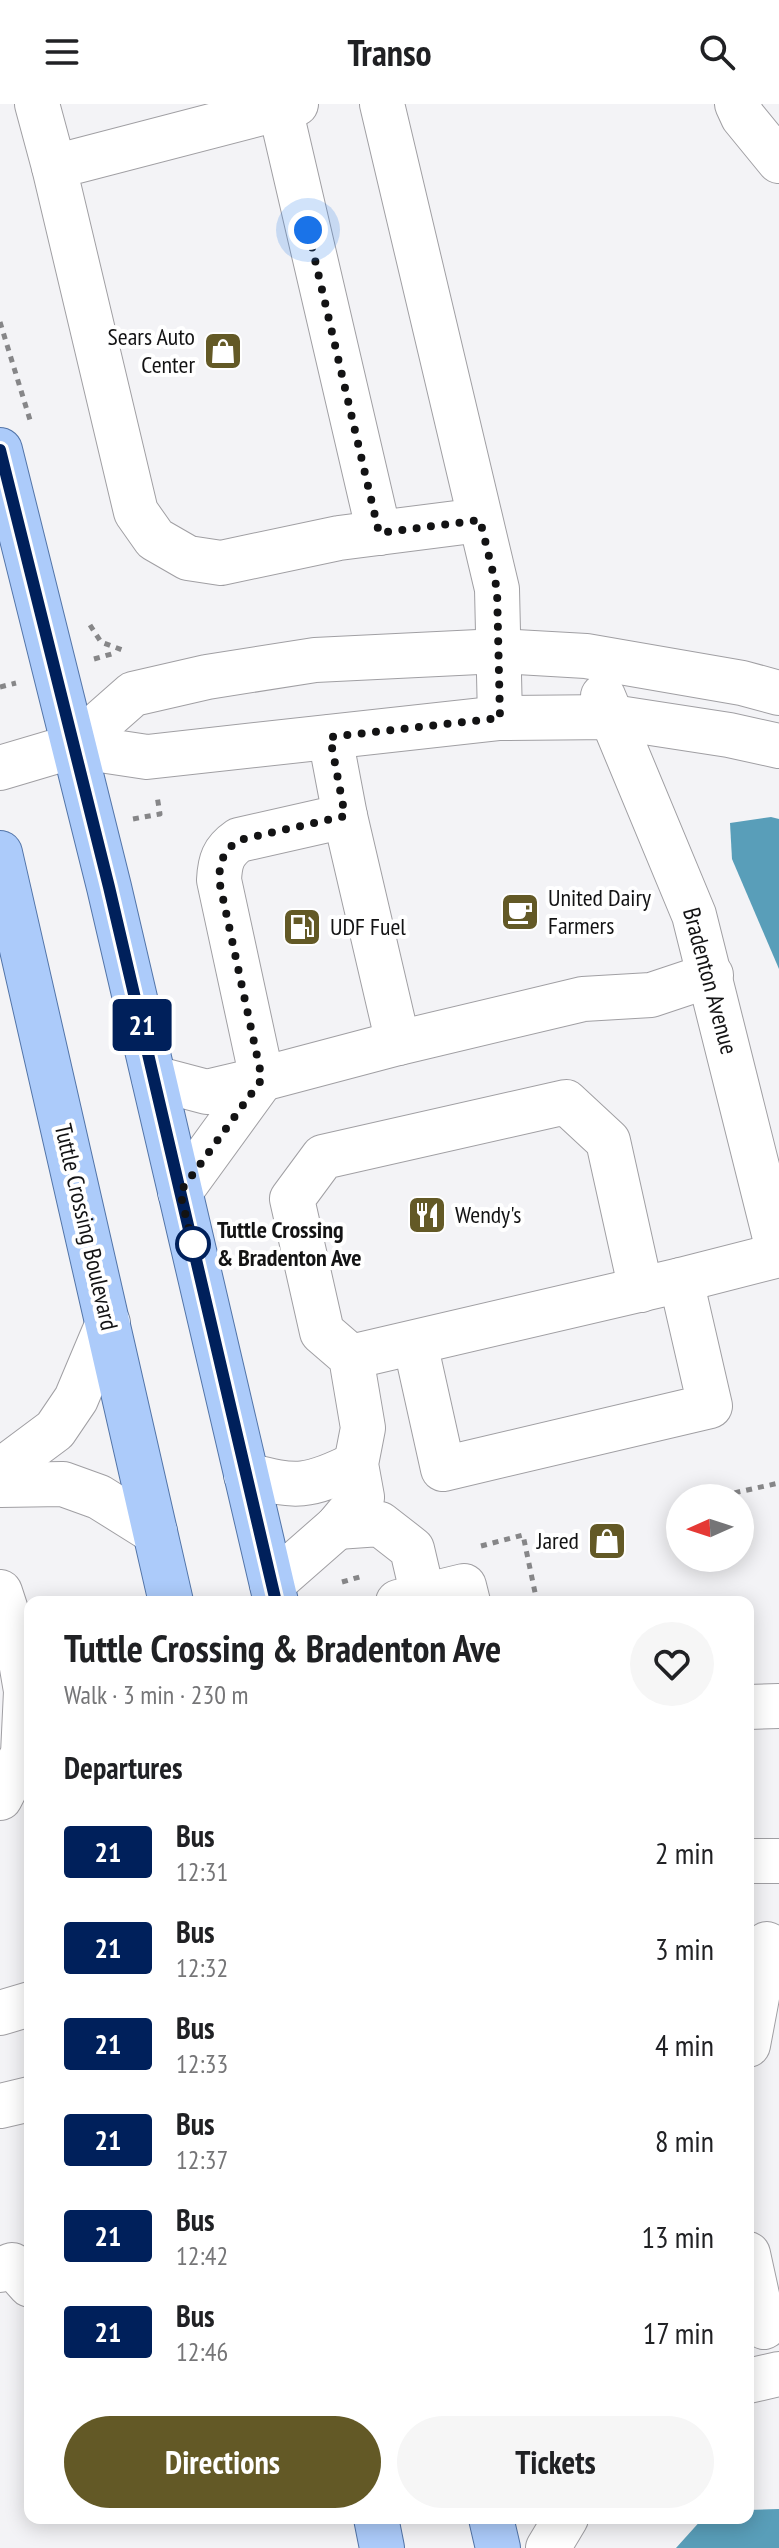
<!DOCTYPE html>
<html lang="en">
<head>
<meta charset="utf-8">
<style>
	:root { --surface:#fff; --page:#f6f6f6; --text:#202124; --muted:#757577; --accent:#635926 }
	body { margin:0; font-family:"PT Sans Narrow",sans-serif; background:var(--page); color:var(--text); height:100vh; display:flex; flex-direction:column; font-size:30px; white-space:nowrap }
	* { box-sizing:border-box; margin:0 }
	p { font-size:26px; color:var(--muted) }
	.icon { flex:none; width:44px; height:44px; fill:none; stroke:currentColor; stroke-width:2; stroke-linecap:round; stroke-linejoin:round }
	.map { position:relative; flex:1; overflow:hidden }
	.side { position:absolute; left:24px; top:1492px; width:730px; height:928px; display:flex; flex-direction:column; background:var(--surface); border-radius:16px; box-shadow:0 4px 20px #0003 }
	.side>* { flex:none }
	.badge { padding:0 16px; border-radius:6px; font-size:28px; line-height:52px }
	.needle { width:52px; rotate:267deg }
	.buttons { position:absolute; left:666px; top:1380px; display:grid; gap:16px }
	.buttons a { display:grid; place-items:center; width:88px; height:88px; border-radius:50%; background:var(--surface); box-shadow:0 4px 20px #0003; font-size:40px }
	.you { position:absolute; width:40px; height:40px; margin:-20px; border:6px solid #fff; border-radius:50%; background:#1a73e8; box-shadow:0 0 0 12px #1a73e833 }
	.map>.badge { position:absolute; translate:-50% -50%; box-shadow:0 0 0 4px #fff }
	h2 { padding:0 40px; font-size:30px; line-height:72px }
	.round { display:grid; place-items:center; flex:none; width:84px; height:84px; border-radius:42px; background:var(--page) }
	.headline { display:flex; align-items:center; justify-content:space-between; height:136px; padding:0 40px }
	h1 { font-size:38px; font-weight:700; line-height:60px }
	.cta { display:flex; gap:16px; margin-top:auto; padding:16px 40px }
	.cta a { flex:1; height:92px; border-radius:48px; background:var(--accent); color:#fff; font-size:32px; font-weight:700; line-height:92px; text-align:center }
	.cta a+a { background:var(--page); color:var(--text) }
	ul { padding:0; list-style:none }
	li { display:flex; align-items:center; gap:24px; height:96px; padding:0 40px }
	li div { flex:1 }
	li b { display:block; font-size:30px }
	li em { font-style:normal }
	li .badge { min-width:88px; font-weight:700; text-align:center }
	header { display:flex; justify-content:space-between; align-items:center; height:104px; padding:0 40px; background:var(--surface); font-size:36px; font-weight:700 }
	.map>svg:first-child { display:block }
	.water { fill:#599eb9 }
	.lines { fill:none; stroke-linecap:round; stroke-linejoin:round }
	.minor-casing { stroke:#a09fa3; stroke-width:46 }
	.major-casing { stroke:#5274a8; stroke-width:46 }
	.path { stroke:#868688; stroke-width:5; stroke-dasharray:6 6; stroke-linecap:butt }
	.minor { stroke:#fff; stroke-width:44 }
	.major { stroke:#accbfa; stroke-width:44 }
	.line-casing { stroke:#fff; stroke-width:18 }
	.line { stroke:#00205b; stroke-width:12 }
	.walk { stroke:#131314; stroke-width:8; stroke-dasharray:0 14.4 }
	.stop-dot { fill:#fff; stroke:#00205b; stroke-width:4 }
	.labels { text-anchor:middle; stroke-width:8; stroke-linejoin:round; paint-order:stroke }
	.poi-label { font-size:24px; fill:#131314; stroke:#fff; text-anchor:start }
	.street-label { font-size:24px; fill:#131314; stroke:#fff }
	.stop-label { font-size:24px; font-weight:bold; fill:#131314; stroke:#fff; text-anchor:start }
</style>
</head>
<body>
<header><svg class="icon" aria-label="menu" viewBox="0 0 24 24"><path d="M4 6h16M4 12h16M4 18h16"/></svg>Transo<svg class="icon" aria-label="search" viewBox="0 0 24 24"><circle cx="10" cy="10" r="6"/><path d="M15 15l6 6"/></svg></header>
<div class="map">
<svg width="779" height="2444" viewBox="0 0 779 2444">
	<rect width="100%" height="100%" fill="#f3f3f6"/>
	<g class="water">
		<path d="M 771,713 L 779,715 L 779,865 L 732,755 L 730,719 Z"/>
		<path d="M 779,2405 L 779,2444 L 676,2444 L 703,2414 L 748,2414 L 748,2406 Z"/>
	</g>
	<g class="lines">
		<g class="minor-casing">
			<g id="minor">
				<path d="M 37,0 L 54,63"/>
				<path d="M 296,0 L 54,63 L 136,408 L 155,435 L 188,454 L 221,459 L 339,434 L 480,416"/>
				<path d="M 382,0 L 497,485 L 500,614"/>
				<path d="M 737,0 L 743,13 L 779,57"/>
				<path d="M 280,4 L 379,429"/>
				<path d="M 603,592 L 694,811 L 779,1150"/>
				<path d="M 330,633 L 345,712 L 239,736 C 223,747 220,757 219,776 L 262,975 L 398,939 L 583,895 L 651,891 L 711,871"/>
				<path d="M 74,642 L 147,653 L 500,614 L 612,613 L 729,631 L 779,642"/>
				<path d="M 0,664 L 74,642 L 133,590 L 207,573 L 315,556 L 499,547 L 586,552 L 742,579 L 779,589"/>
				<path d="M 345,712 L 398,939"/>
				<path d="M 154,974 L 207,988 L 262,975 L 180,1088"/>
				<path d="M 415,1239 L 443,1365 L 710,1302 L 681,1176"/>
				<path d="M 351,1253 L 681,1176 L 779,1151"/>
				<path d="M 0,1367 L 55,1326 L 76,1295 L 108,1219"/>
				<path d="M 246,1371 C 297,1384 308,1384 356,1360"/>
				<path d="M 0,1381 L 63,1380 L 99,1393 L 155,1428"/>
				<path d="M 337,1423 L 380,1420 L 412,1445 L 423,1492"/>
				<path d="M 272,1480 L 337,1423 L 362,1393 L 356,1360 L 363,1324 L 351,1253 L 322,1228 L 292,1095 L 323,1053 L 566,998 L 608,1037 L 641,1186"/>
				<path d="M 0,1488 L 19,1546 L 26,1587 L 23,1650 L 0,1694"/>
				<path d="M 398,1498 L 464,1482 L 468,1498"/>
				<path d="M 748,1603 L 779,1602"/>
				<path d="M 748,1757 L 779,1757"/>
				<path d="M 0,1909 L 30,1900"/>
				<path d="M 748,1941 L 767,1840"/>
				<path d="M 0,2002 L 30,1995"/>
				<path d="M 748,2150 L 764,2223"/>
				<path d="M 0,2166 L 12,2161 L 30,2181"/>
				<path d="M 748,2277 L 779,2270"/>
				<path d="M 548,2444 L 566,2414"/>
			</g>
		</g>
		<g class="major-casing">
			<g id="major">
				<path d="M 0,346 L 109,783 L 276,1498"/>
				<path d="M 0,749 L 171,1498"/>
				<path d="M 376,2414 L 382,2444"/>
				<path d="M 491,2414 L 498,2444"/>
			</g>
		</g>
		<g class="path">
			<path d="M 0,218 L 30,316"/>
			<path d="M 90,521 L 101,538 L 125,547"/>
			<path d="M 94,555 L 115,549"/>
			<path d="M 0,583 L 16,579"/>
			<path d="M 133,715 L 160,710 L 157,692"/>
			<path d="M 711,1394 L 779,1379"/>
			<path d="M 481,1442 L 523,1431 L 537,1498"/>
			<path d="M 342,1478 L 363,1472"/>
			<path d="M 542,1498 L 548,1496"/>
		</g>
		<use href="#minor" class="minor"/>
		<use href="#major" class="major"/>
	</g>
	<g class="lines">
		<g class="line-casing">
			<path id="line" d="M 0,346 L 109,783 L 276,1498"/>
		</g>
		<use href="#line" class="line"/>
		<path class="walk" d="M 193,1140 L 194,1146 L 180,1088 L 262,975 L 219,776 C 220,757 223,747 239,736 L 345,712 L 330,633 L 500,614 L 497,485 L 480,416 L 379,429 L 308,126"/>
	</g>
	<defs>
		<g id="shop-square" transform="scale(2)"><rect x="-9" y="-9" width="18" height="18" rx="4" fill="#635926" stroke="#fff"/><path d="M-5-2.5h2.3a2.7 3.5 0 0 1 5.4 0H5L5.5 6h-11ZM-1.5-2.5h3a1.5 2.3 0 0 0-3 0Z" fill="#fff"/></g>
		<g id="cafe-square" transform="scale(2)"><rect x="-9" y="-9" width="18" height="18" rx="4" fill="#635926" stroke="#fff"/><path d="M-5.5-4.5H6V0H3Q3 3.5 0 3.5H-2.5Q-5.5 3.5-5.5 0ZM3-3.2v2h1.7v-2ZM-6 4.5H4V6H-6Z" fill="#fff"/></g>
		<g id="fuel-square" transform="scale(2)"><rect x="-9" y="-9" width="18" height="18" rx="4" fill="#635926" stroke="#fff"/><path d="M-5.5-6h7V0h2V4h1.3V-2.5L3-4.5l.8-.8L6-3V5H2.5V1h-1V6h-7ZM-4.2-4.7v3.2H.2V-4.7Z" fill="#fff"/></g>
		<g id="restaurant-square" transform="scale(2)"><rect x="-9" y="-9" width="18" height="18" rx="4" fill="#635926" stroke="#fff"/><path d="M-5-6h1v4h1v-4h1v4h1v-4h1v5L-1.5 .5V6h-2V.5L-5-1ZM5-6V6H3V1.5H1.5Q1.5-4 5-6Z" fill="#fff"/></g>
	</defs>
	<g fill-rule="evenodd">
		<use href="#shop-square" x="223" y="247"/>
		<use href="#cafe-square" x="520" y="808"/>
		<use href="#fuel-square" x="302" y="823"/>
		<use href="#restaurant-square" x="427" y="1111"/>
		<use href="#shop-square" x="607" y="1437"/>
	</g>
	<circle class="stop-dot" cx="193" cy="1140" r="16"/>
	<g class="labels">
		<g class="poi-label">
			<text x="195" y="241" text-anchor="end">Sears Auto<tspan x="195" dy="28">Center</tspan></text>
			<text x="548" y="802">United Dairy<tspan x="548" dy="28">Farmers</tspan></text>
			<text x="330" y="831">UDF Fuel</text>
			<text x="455" y="1119">Wendy's</text>
			<text x="579" y="1445" text-anchor="end">Jared</text>
		</g>
		<g class="street-label">
			<text transform="translate(710 877) rotate(75)" y="8">Bradenton Avenue</text>
			<text transform="translate(86 1123) rotate(77)" y="8">Tuttle Crossing Boulevard</text>
		</g>
		<g class="stop-label">
			<text x="217" y="1134">Tuttle Crossing<tspan x="217" dy="28">&amp; Bradenton Ave</tspan></text>
		</g>
	</g>
</svg>
<div class="buttons">
<a><svg class="needle" viewBox="-14 -14 28 28"><path d="M0-13l5 13h-10z" fill="#e53935"/><path d="M0 13l5-13h-10z" fill="#757577"/></svg></a>
</div>
<div class="you" style="left:308px;top:126px"></div>
<b class="badge" style="left:142px;top:921px;background:#00205b;color:#fff">21</b>
<section class="side">
<div class="headline"><div><h1>Tuttle Crossing &amp; Bradenton Ave</h1><p>Walk · 3 min · 230 m</p></div><a class="round"><svg class="icon" aria-label="heart" viewBox="0 0 24 24"><path d="M12 20l-8-8c-3-5 5-10 8-4 3-6 11-1 8 4z"/></svg></a></div>
<h2>Departures</h2>
<ul>
<li><span class="badge" style="background:#00205b;color:#fff">21</span><div><b>Bus</b><p>12:31</p></div><em>2 min</em></li>
<li><span class="badge" style="background:#00205b;color:#fff">21</span><div><b>Bus</b><p>12:32</p></div><em>3 min</em></li>
<li><span class="badge" style="background:#00205b;color:#fff">21</span><div><b>Bus</b><p>12:33</p></div><em>4 min</em></li>
<li><span class="badge" style="background:#00205b;color:#fff">21</span><div><b>Bus</b><p>12:37</p></div><em>8 min</em></li>
<li><span class="badge" style="background:#00205b;color:#fff">21</span><div><b>Bus</b><p>12:42</p></div><em>13 min</em></li>
<li><span class="badge" style="background:#00205b;color:#fff">21</span><div><b>Bus</b><p>12:46</p></div><em>17 min</em></li>
</ul>
<div class="cta"><a>Directions</a><a>Tickets</a></div>
</section>
</div>
</body>
</html>
